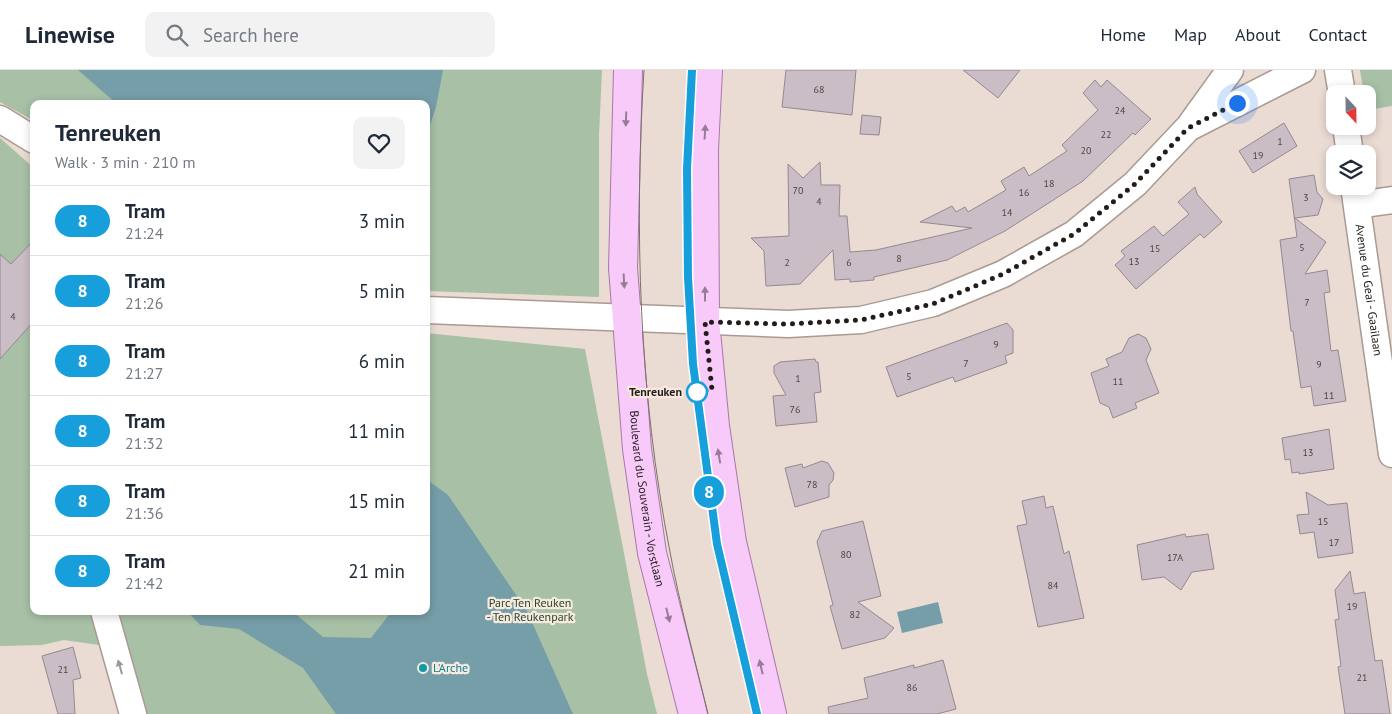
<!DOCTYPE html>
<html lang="en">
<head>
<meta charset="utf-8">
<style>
	:root { --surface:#fff; --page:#f2f2f3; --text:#1f2937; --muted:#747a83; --line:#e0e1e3 }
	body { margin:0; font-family:"PT Sans",sans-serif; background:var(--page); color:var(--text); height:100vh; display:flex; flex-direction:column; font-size:19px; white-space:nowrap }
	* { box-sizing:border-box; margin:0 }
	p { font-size:16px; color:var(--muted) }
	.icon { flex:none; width:28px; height:28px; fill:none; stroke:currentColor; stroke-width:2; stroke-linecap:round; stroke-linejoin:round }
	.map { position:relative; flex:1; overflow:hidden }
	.drawer { position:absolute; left:30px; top:30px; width:400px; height:515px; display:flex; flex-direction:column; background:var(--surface); border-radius:10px; box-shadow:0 2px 8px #0003 }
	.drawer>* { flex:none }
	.badge { padding:0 10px; border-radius:16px; font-size:18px; line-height:32px }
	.needle { width:32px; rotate:158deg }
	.tools { position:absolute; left:1326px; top:15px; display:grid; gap:10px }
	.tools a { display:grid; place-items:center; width:50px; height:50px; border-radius:10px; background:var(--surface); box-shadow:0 2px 8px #0003; font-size:25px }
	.you { position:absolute; width:25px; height:25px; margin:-12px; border:4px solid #fff; border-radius:50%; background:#1a73e8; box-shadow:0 0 0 8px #1a73e833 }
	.map>.badge { position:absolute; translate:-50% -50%; box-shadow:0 0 0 2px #fff }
	.round { display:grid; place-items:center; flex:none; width:52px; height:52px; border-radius:10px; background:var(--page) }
	.head { display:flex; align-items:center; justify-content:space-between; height:85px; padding:0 25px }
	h1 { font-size:24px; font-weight:800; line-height:38px }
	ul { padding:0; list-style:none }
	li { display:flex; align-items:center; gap:15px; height:70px; padding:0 25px; border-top:1px solid var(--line) }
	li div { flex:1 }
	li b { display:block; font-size:19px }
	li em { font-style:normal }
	li .badge { min-width:55px; font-weight:700; text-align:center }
	header { display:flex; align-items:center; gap:30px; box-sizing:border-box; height:70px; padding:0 25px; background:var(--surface); border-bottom:1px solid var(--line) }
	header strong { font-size:24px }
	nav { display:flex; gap:28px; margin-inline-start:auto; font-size:18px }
	.search { width:350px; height:45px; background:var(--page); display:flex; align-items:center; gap:12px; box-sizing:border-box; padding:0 18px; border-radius:10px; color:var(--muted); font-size:19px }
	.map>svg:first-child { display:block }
	.green { fill:#a7c0a6 }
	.water { fill:#769ea8 }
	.building { fill:#cbbdc6; stroke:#958890 }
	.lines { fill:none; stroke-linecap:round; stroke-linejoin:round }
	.minor-casing { stroke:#a99b93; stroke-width:29 }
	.major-casing { stroke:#aa77a9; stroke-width:30 }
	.minor { stroke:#fff; stroke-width:26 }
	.major { stroke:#f8cafa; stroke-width:28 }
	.tram { stroke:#7b716c; stroke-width:1 }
	.oneway { fill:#987c95 }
	.oneway2 { fill:#9c9998 }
	.line-casing { stroke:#fff; stroke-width:11 }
	.line { stroke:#169fdb; stroke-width:8 }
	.walk { stroke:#221d1a; stroke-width:5; stroke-dasharray:0 9 }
	.stop-dot { fill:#fff; stroke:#169fdb; stroke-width:2.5 }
	.culture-dot { fill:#0f9aa8; stroke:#f7e9e0; stroke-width:2 }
	.labels { text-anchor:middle; stroke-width:4.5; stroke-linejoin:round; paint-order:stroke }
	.number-label { font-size:10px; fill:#4c4545 }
	.street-label { font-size:12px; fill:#221d1a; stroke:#f7e9e0 }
	.stop-label { font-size:12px; font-weight:bold; fill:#221d1a; stroke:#f7e9e0; text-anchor:end }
	.park-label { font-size:12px; fill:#234924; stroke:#f7e9e0 }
	.culture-label { font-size:12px; fill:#0d838f; stroke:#f7e9e0; text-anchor:start }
</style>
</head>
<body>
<header>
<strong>Linewise</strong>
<div class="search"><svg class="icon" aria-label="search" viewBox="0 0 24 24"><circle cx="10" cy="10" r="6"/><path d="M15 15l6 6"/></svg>Search here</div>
<nav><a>Home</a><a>Map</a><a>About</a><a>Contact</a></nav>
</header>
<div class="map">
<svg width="1392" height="644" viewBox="0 0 1392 644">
	<rect width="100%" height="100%" fill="#eadbd3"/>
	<g class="green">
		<path d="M 0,0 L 602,0 L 599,65 L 599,227 L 426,221 L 426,34 L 34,34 L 34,51 L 0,32 Z"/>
		<path d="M 1360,0 L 1392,0 L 1392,36 L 1368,40 L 1368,24 L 1364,24 Z"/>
		<path d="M 0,68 L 34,98 L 34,541 L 426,541 L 426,263 L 585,279 L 647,604 L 657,644 L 140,644 L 120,578 L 64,570 L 42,575 L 0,576 Z"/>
	</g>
	<g class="water">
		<path d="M 78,0 L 443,0 L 436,37 L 426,68 L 426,34 L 117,34 Z"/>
		<path d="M 426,409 L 448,425 L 527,541 L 573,644 L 336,644 L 303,598 L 239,559 L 200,555 L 187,541 L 292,541 L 323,567 L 371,568 L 392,541 L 426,541 Z"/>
		<path d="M 938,532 L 943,553 L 902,563 L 897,542 Z"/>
	</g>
	<g class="building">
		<path d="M 786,0 L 856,0 L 852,45 L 782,37 Z"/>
		<path d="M 963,0 L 1020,0 L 998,28 Z"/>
		<path d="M 1095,10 L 1101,17 L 1107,10 L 1151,49 L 1135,65 L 1133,63 L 1083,111 L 1005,161 L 947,190 L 874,207 L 874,210 L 850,212 L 850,209 L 835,210 L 833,180 L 800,214 L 766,216 L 764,181 L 751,168 L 789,166 L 788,94 L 803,108 L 820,92 L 821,115 L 840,115 L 839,146 L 847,146 L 850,182 L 876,180 L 972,158 L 920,152 L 952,136 L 956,142 L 965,137 L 968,142 L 1006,120 L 1001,111 L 1024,97 L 1029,106 L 1067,81 L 1062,75 L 1098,40 L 1083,23 Z"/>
		<path d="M 862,45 L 881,47 L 879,65 L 860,64 Z"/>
		<path d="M 1284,53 L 1297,76 L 1253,103 L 1239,81 Z"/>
		<path d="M 1314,105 L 1317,122 L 1323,129 L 1318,145 L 1295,148 L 1326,172 L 1305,204 L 1327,200 L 1330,222 L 1324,223 L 1331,281 L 1338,280 L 1346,331 L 1314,336 L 1311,316 L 1301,318 L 1293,261 L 1291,261 L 1280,170 L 1297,167 L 1289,109 Z"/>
		<path d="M 1195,117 L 1197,124 L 1222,152 L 1204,168 L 1200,164 L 1136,219 L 1115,195 L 1125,186 L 1121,181 L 1154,156 L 1163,166 L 1189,144 L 1178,132 Z"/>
		<path d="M 34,170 L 34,251 L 0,289 L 0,184 L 11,194 Z"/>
		<path d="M 1007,253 L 1013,260 L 1013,283 L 1005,286 L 1007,293 L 955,312 L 953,307 L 897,327 L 886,297 Z"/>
		<path d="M 1138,264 L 1146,268 L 1151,279 L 1146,290 L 1159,323 L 1135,333 L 1137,338 L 1113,348 L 1109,337 L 1100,333 L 1091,303 L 1109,296 L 1106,289 L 1122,282 L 1129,268 Z"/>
		<path d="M 815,289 L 816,292 L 818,292 L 821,322 L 814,323 L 817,352 L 776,356 L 773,326 L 786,325 L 774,303 L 774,296 L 780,292 Z"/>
		<path d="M 1329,359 L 1334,399 L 1299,404 L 1299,402 L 1292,403 L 1290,389 L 1285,390 L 1282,368 Z"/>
		<path d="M 822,391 L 828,393 L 834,403 L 833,410 L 829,415 L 829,427 L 795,437 L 785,398 L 802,394 L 803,398 Z"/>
		<path d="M 1306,422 L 1328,435 L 1347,433 L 1353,483 L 1318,488 L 1314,462 L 1300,464 L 1297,445 L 1309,444 Z"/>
		<path d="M 1044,426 L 1046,438 L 1053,436 L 1064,484 L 1069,481 L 1084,548 L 1038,557 L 1017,456 L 1027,454 L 1022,431 Z"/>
		<path d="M 863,451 L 881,526 L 858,532 L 894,558 L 885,568 L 842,579 L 830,536 L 833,535 L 817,472 L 822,461 Z"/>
		<path d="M 1185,464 L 1186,467 L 1208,464 L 1214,499 L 1192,502 L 1181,520 L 1164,507 L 1142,510 L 1137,475 Z"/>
		<path d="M 1350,501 L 1354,524 L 1365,522 L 1375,591 L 1382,590 L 1390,644 L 1345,644 L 1338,597 L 1341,596 L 1335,550 L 1339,549 L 1335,520 Z"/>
		<path d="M 73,577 L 81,608 L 73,610 L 75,644 L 58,644 L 42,586 Z"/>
		<path d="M 943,590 L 956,639 L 937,644 L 829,644 L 828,637 L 868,628 L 864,608 L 914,595 L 914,598 Z"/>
	</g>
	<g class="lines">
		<g class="minor-casing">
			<g id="minor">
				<path d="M 1338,0 L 1342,24"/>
				<path d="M 0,49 L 34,70"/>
				<path d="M 1191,54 L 1230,0"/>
				<path d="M 1346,56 L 1350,84"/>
				<path id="s1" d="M 1354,116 L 1392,384"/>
				<path d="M 1357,135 L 1392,130"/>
				<path d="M 426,240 L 788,254 L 861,250 L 933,233 L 1003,204 L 1074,164 L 1135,114 L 1188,58 L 1302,0"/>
				<path d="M 104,541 L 133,644"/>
			</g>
		</g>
		<g class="major-casing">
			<g id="major">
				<path id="s2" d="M 628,0 L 623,198 L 637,379 L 652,483 L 693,644"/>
				<path d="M 708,0 L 704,79 L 705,251 L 715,356 L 732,472 L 772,644"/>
			</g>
		</g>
		<use href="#minor" class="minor"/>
		<use href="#major" class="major"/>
		<g class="tram">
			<path d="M 644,0 C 634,160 639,324 670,482 C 680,536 695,590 708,644"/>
			<path d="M 692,0 L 687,81 L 688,207 L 693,294 L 717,474 L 757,644"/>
		</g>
	</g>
	<defs><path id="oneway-solid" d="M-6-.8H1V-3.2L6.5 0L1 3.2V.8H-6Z" transform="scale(1.25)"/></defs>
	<g class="oneway">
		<use href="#oneway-solid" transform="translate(626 49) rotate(92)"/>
		<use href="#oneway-solid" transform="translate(705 62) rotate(-87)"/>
		<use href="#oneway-solid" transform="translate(624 211) rotate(87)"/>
		<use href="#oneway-solid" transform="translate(705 224) rotate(-90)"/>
		<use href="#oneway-solid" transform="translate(719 386) rotate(-99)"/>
		<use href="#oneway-solid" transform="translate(668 545) rotate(76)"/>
		<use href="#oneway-solid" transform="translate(761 597) rotate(-103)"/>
	</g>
	<use class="oneway2" href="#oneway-solid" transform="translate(120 597) rotate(-106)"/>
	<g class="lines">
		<g class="line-casing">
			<path id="line" d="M 692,0 L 687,99 L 688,207 L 693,294 L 717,474 L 757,644"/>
		</g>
		<use href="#line" class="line"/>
		<path class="walk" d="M 697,322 L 712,320 L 705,252 L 788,254 L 861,250 L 933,234 L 1003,204 L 1074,164 L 1135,114 L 1188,58 L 1237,33"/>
	</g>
	<circle class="stop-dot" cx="697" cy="322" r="10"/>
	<circle class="culture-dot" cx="423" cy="598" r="5"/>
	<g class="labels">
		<g class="number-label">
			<text x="819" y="23">68</text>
			<text x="1120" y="44">24</text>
			<text x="1106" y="68">22</text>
			<text x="1280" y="75">1</text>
			<text x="1086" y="84">20</text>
			<text x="1258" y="89">19</text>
			<text x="1049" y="117">18</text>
			<text x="798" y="124">70</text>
			<text x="1024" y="126">16</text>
			<text x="1306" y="131">3</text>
			<text x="819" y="135">4</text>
			<text x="1007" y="146">14</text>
			<text x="1302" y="181">5</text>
			<text x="1155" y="182">15</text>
			<text x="899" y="192">8</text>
			<text x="1134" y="195">13</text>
			<text x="787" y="196">2</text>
			<text x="849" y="196">6</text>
			<text x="1307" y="236">7</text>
			<text x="13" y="250">4</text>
			<text x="996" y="278">9</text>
			<text x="966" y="297">7</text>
			<text x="1319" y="298">9</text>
			<text x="909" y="310">5</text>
			<text x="798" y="312">1</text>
			<text x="1118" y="315">11</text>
			<text x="1329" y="329">11</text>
			<text x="795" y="343">76</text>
			<text x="1308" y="386">13</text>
			<text x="812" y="418">78</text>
			<text x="1323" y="455">15</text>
			<text x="1334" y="476">17</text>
			<text x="846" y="488">80</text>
			<text x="1175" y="491">17A</text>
			<text x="1053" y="519">84</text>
			<text x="1352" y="540">19</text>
			<text x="855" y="548">82</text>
			<text x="63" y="603">21</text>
			<text x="1362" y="611">21</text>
			<text x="912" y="621">86</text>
		</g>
		<g class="street-label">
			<text dy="4" stroke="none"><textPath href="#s1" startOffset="105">Avenue du Geai - Gaailaan</textPath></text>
			<text dy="4" stroke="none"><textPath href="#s2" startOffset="430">Boulevard du Souverain - Vorstlaan</textPath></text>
		</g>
		<g class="stop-label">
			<text x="682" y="326">Tenreuken</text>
		</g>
		<g class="park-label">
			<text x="530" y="537">Parc Ten Reuken<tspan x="530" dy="14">- Ten Reukenpark</tspan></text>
		</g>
		<g class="culture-label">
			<text x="433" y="602">L'Arche</text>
		</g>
	</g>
</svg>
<div class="tools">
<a><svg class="needle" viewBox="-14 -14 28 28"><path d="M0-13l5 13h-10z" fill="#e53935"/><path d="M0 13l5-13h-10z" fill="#747a83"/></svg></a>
<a><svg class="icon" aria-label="layers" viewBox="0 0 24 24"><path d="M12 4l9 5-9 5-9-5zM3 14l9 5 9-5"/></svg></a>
</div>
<div class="you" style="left:1237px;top:33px"></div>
<b class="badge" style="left:709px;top:422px;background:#169fdb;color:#fff">8</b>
<section class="drawer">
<div class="head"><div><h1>Tenreuken</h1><p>Walk · 3 min · 210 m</p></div><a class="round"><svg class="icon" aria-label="heart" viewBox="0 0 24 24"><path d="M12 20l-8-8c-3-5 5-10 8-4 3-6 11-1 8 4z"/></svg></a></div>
<ul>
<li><span class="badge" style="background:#169fdb;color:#fff">8</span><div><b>Tram</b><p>21:24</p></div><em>3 min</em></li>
<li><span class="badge" style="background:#169fdb;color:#fff">8</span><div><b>Tram</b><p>21:26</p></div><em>5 min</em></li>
<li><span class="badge" style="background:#169fdb;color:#fff">8</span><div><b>Tram</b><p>21:27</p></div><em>6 min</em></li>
<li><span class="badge" style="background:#169fdb;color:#fff">8</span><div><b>Tram</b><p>21:32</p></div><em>11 min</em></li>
<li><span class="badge" style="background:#169fdb;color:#fff">8</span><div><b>Tram</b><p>21:36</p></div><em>15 min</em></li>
<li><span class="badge" style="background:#169fdb;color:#fff">8</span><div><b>Tram</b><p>21:42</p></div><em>21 min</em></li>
</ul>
</section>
</div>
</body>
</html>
